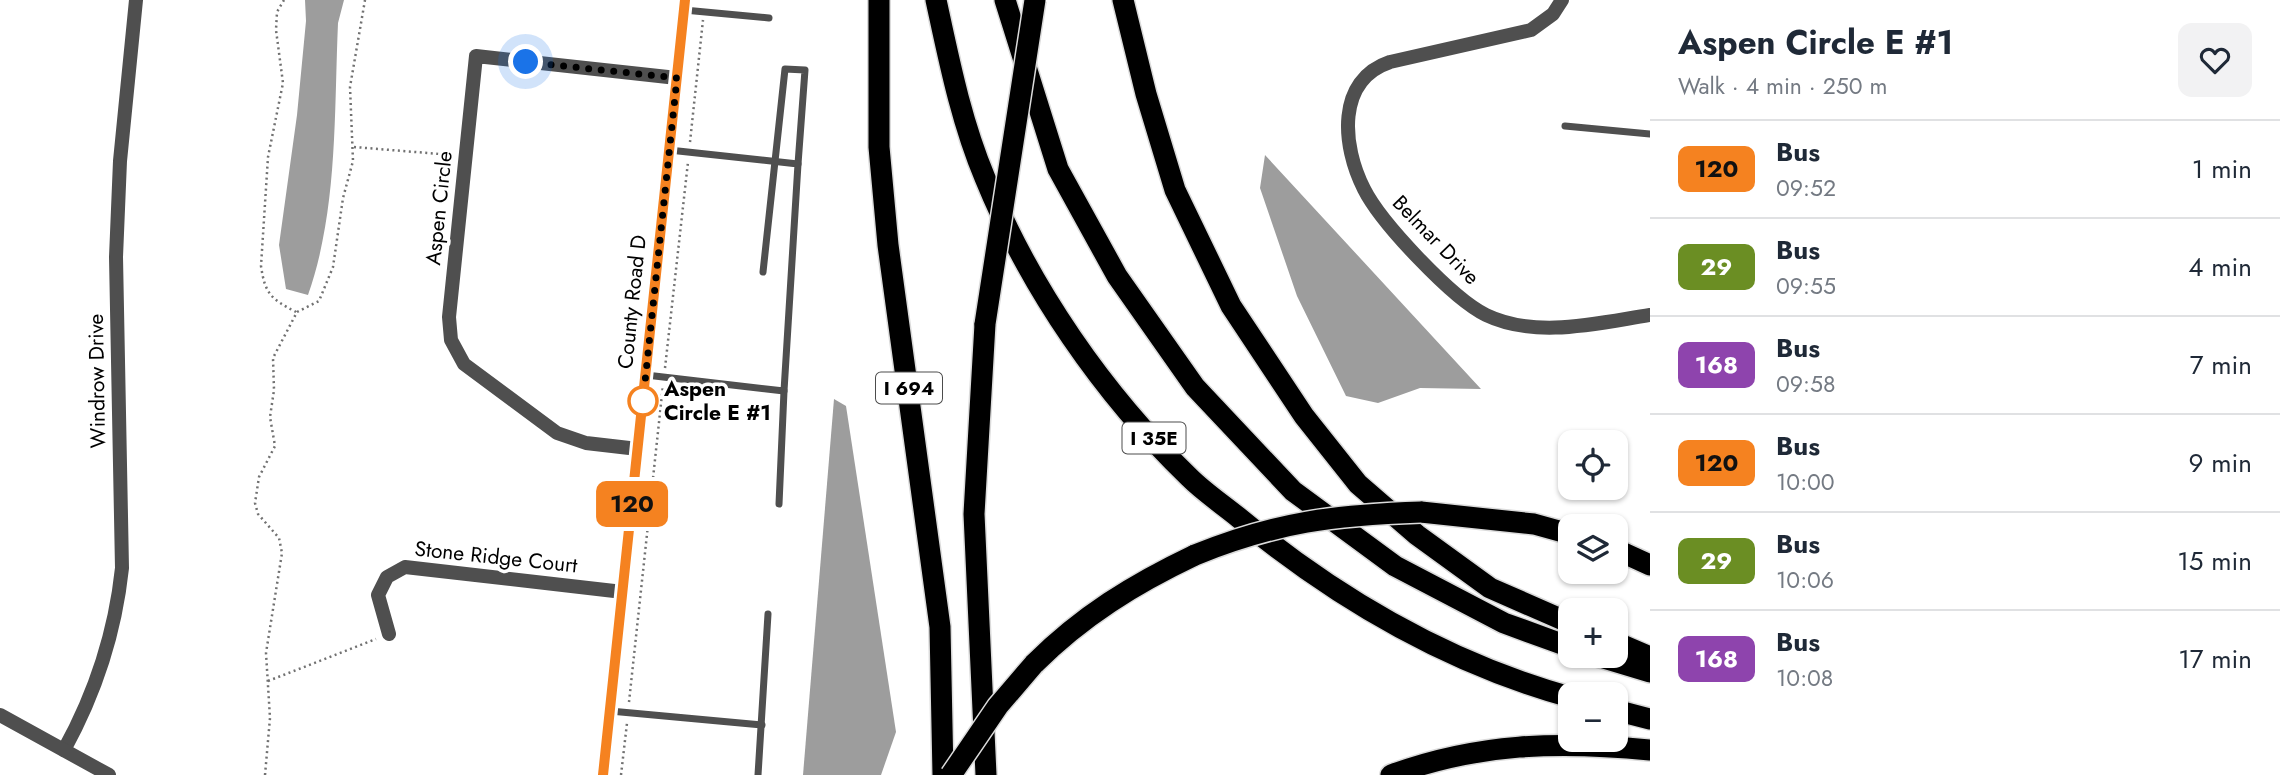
<!DOCTYPE html>
<html lang="en">
<head>
<meta charset="utf-8">
<style>
	:root { --surface:#fff; --page:#f2f2f3; --text:#1f2937; --muted:#747a83; --line:#e0e1e3 }
	body { margin:0; font-family:Jost,sans-serif; background:var(--page); color:var(--text); height:100vh; display:flex; flex-direction:column; font-size:26px; white-space:nowrap }
	* { box-sizing:border-box; margin:0 }
	p { font-size:23px; color:var(--muted) }
	.icon { flex:none; width:38px; height:38px; fill:none; stroke:currentColor; stroke-width:2; stroke-linecap:round; stroke-linejoin:round }
	.map { position:relative; flex:1; overflow:hidden }
	.drawer { display:flex; flex-direction:column; background:var(--surface); width:630px }
	.drawer>* { flex:none }
	.badge { padding:0 14px; border-radius:10px; font-size:24px; line-height:46px }
	.fabs { position:absolute; left:1558px; top:430px; display:grid; gap:14px }
	.fabs a { display:grid; place-items:center; width:70px; height:70px; border-radius:14px; background:var(--surface); box-shadow:0 2px 5px #0004; font-size:35px }
	.you { position:absolute; width:35px; height:35px; margin:-18px; border:5px solid #fff; border-radius:50%; background:#1a73e8; box-shadow:0 0 0 10px #1a73e833 }
	.map>.badge { position:absolute; translate:-50% -50%; box-shadow:0 0 0 4px #fff }
	.round { display:grid; place-items:center; flex:none; width:74px; height:74px; border-radius:14px; background:var(--page) }
	.overview { display:flex; align-items:center; justify-content:space-between; height:119px; padding:0 28px }
	h1 { font-size:33px; font-weight:700; line-height:52px }
	ul { padding:0; list-style:none }
	li { display:flex; align-items:center; gap:21px; height:98px; padding:0 28px; border-top:2px solid var(--line) }
	li div { flex:1 }
	li b { display:block; font-size:26px }
	li em { font-style:normal }
	li .badge { min-width:77px; font-weight:700; text-align:center }
	main { display:flex; flex:1; min-height:0 }
	.map>svg:first-child { display:block }
	.water { fill:#9d9d9d }
	.lines { fill:none; stroke-linecap:round; stroke-linejoin:round }
	.motorway-casing { stroke:#dbdbdb; stroke-width:24 }
	.path { stroke:#717171; stroke-width:2.5; stroke-dasharray:2 3.5; stroke-linecap:butt }
	.service { stroke:#4f4f4f; stroke-width:7 }
	.minor { stroke:#4f4f4f; stroke-width:14 }
	.tertiary { stroke:#4f4f4f; stroke-width:14 }
	.motorway { stroke:#000; stroke-width:21 }
	.motorway-bridge-casing { stroke:#dbdbdb; stroke-width:24; stroke-linecap:butt }
	.motorway-bridge { stroke:#000; stroke-width:21 }
	.line-casing { stroke:#fff; stroke-width:16 }
	.line { stroke:#f58220; stroke-width:10 }
	.walk { stroke:#000; stroke-width:7; stroke-dasharray:0 12.6 }
	.stop-dot { fill:#fff; stroke:#f58220; stroke-width:3.5 }
	.labels { text-anchor:middle; stroke-width:7; stroke-linejoin:round; paint-order:stroke }
	.shield { fill:#fff; stroke:#4c4c4c; stroke-width:2 }
	.shield-label { font-size:19px; font-weight:bold; fill:#000 }
	.street-label { font-size:21px; fill:#000; stroke:#fff }
	.stop-label { font-size:21px; font-weight:bold; fill:#000; stroke:#fff; text-anchor:start }
</style>
</head>
<body>
<main>
<div class="map">
<svg width="1650" height="775" viewBox="0 0 1650 775">
	<rect width="100%" height="100%" fill="#fff"/>
	<g class="water">
		<path d="M 305,0 L 344,0 L 338,23 C 334,113 338,210 308,295 L 286,289 L 279,245 L 297,115 L 306,21 Z"/>
		<path d="M 1265,155 L 1481,389 L 1420,388 L 1378,403 L 1346,396 L 1297,296 L 1260,188 Z"/>
		<path d="M 834,399 L 846,406 L 896,732 L 881,775 L 803,775 Z"/>
	</g>
	<g class="lines">
		<g class="motorway-casing">
			<g id="motorway">
				<path d="M 879,0 L 879,147 L 888,245 L 940,627 L 943,775"/>
				<path d="M 936,0 C 949,60 961,121 985,178 C 1030,288 1103,394 1189,477 C 1204,492 1222,504 1238,517 C 1335,597 1448,663 1570,697"/>
				<path d="M 1005,0 L 1058,169 L 1117,276 L 1195,387 L 1293,491 L 1395,566 L 1504,623 L 1570,647"/>
				<path d="M 1123,0 L 1146,94 L 1175,190 L 1231,306 L 1304,416 L 1358,484 L 1417,535 L 1490,588 L 1570,623"/>
				<path d="M 985,324 L 974,514 L 986,775"/>
				<path d="M 1421,512 L 1534,524 L 1570,534"/>
				<path d="M 1615,549 L 1650,565"/>
				<path d="M 1615,642 L 1650,657"/>
				<path d="M 1597,656 L 1650,672"/>
				<path d="M 1034,664 C 1082,616 1134,584 1195,555"/>
				<path d="M 1615,710 L 1650,719"/>
				<path d="M 1391,775 C 1478,743 1559,741 1650,750"/>
			</g>
		</g>
		<g class="path">
			<path d="M 284,0 L 277,12 L 276,30 L 283,83 L 268,157 L 261,266 C 265,294 271,299 296,312"/>
			<path d="M 690,142 L 703,20"/>
			<path d="M 354,147 L 452,155"/>
			<path d="M 665,368 L 688,162"/>
			<path d="M 268,681 L 376,639"/>
			<path d="M 629,702 L 663,385"/>
			<path d="M 265,775 L 270,718 L 266,653 L 282,553 L 279,538 L 258,514 L 255,503 L 259,477 L 275,446 L 270,417 L 274,390 L 273,358 L 297,312 L 319,301 L 333,267 L 343,198 L 353,161 L 350,87 L 365,0"/>
			<path d="M 621,775 L 627,723"/>
		</g>
		<g class="service">
			<path d="M 684,10 L 769,18"/>
			<path d="M 1565,126 L 1650,134"/>
			<path d="M 763,272 L 785,69 L 805,70 L 798,164"/>
			<path d="M 646,375 L 784,391 L 798,164 L 669,150"/>
			<path d="M 779,504 L 784,391"/>
			<path d="M 610,711 L 762,725"/>
			<path d="M 758,775 L 768,614"/>
		</g>
		<g class="minor">
			<path d="M 1562,0 L 1553,14 L 1531,30 L 1390,62 C 1336,80 1342,146 1364,189 C 1381,223 1453,299 1486,315 C 1536,339 1598,323 1650,315"/>
			<path d="M 638,449 L 586,443 L 557,433 L 464,364 L 451,340 L 449,317 L 476,56 L 677,78"/>
			<path d="M 389,634 L 378,595 L 387,577 L 405,567 L 623,592"/>
			<path d="M 64,750 C 96,692 115,634 122,568 L 116,257 L 120,161 L 136,0"/>
		</g>
		<g class="tertiary">
			<path d="M 0,715 L 109,775"/>
			<path d="M 603,775 L 685,0"/>
		</g>
		<use href="#motorway" class="motorway"/>
		<g class="motorway-bridge-casing">
			<g id="motorway-bridge">
				<path d="M 985,324 L 1035,0"/>
				<path d="M 1195,555 C 1276,522 1335,515 1421,512"/>
				<path d="M 951,775 L 998,706 L 1034,664"/>
			</g>
		</g>
		<use href="#motorway-bridge" class="motorway-bridge"/>
	</g>
	<g class="lines">
		<g class="line-casing">
			<path id="line" d="M 603,775 L 685,0"/>
		</g>
		<use href="#line" class="line"/>
		<path class="walk" d="M 526,62 L 677,78 L 643,401"/>
	</g>
	<circle class="stop-dot" cx="643" cy="401" r="14"/>
	<g class="labels">
		<g class="shield">
			<rect x="876" y="372.5" width="66" height="31" rx="5"/>
			<rect x="1122.5" y="422.5" width="63" height="31" rx="5"/>
		</g>
		<g class="shield-label">
			<text x="909" y="395">I 694</text>
			<text x="1154" y="445">I 35E</text>
		</g>
		<g class="street-label">
			<text transform="translate(439 208) rotate(-84)" y="7">Aspen Circle</text>
			<text transform="translate(1436 240) rotate(46)" y="7">Belmar Drive</text>
			<text transform="translate(632 302) rotate(-84)" y="7">County Road D</text>
			<text transform="translate(97 381) rotate(-91)" y="7">Windrow Drive</text>
			<text transform="translate(496 557) rotate(6)" y="7">Stone Ridge Court</text>
		</g>
		<g class="stop-label">
			<text x="664" y="396">Aspen<tspan x="664" dy="24">Circle E #1</tspan></text>
		</g>
	</g>
</svg>
<div class="fabs">
<a><svg class="icon" aria-label="locate" viewBox="0 0 24 24"><circle cx="12" cy="12" r="6"/><path d="M12 2v4M12 18v4M2 12h4M18 12h4"/></svg></a>
<a><svg class="icon" aria-label="layers" viewBox="0 0 24 24"><path d="M12 4l9 5-9 5-9-5zM3 14l9 5 9-5"/></svg></a>
<a>+</a>
<a>−</a>
</div>
<div class="you" style="left:526px;top:62px"></div>
<b class="badge" style="left:632px;top:504px;background:#f58220;color:#111">120</b>
</div>
<section class="drawer">
<div class="overview"><div><h1>Aspen Circle E #1</h1><p>Walk · 4 min · 250 m</p></div><a class="round"><svg class="icon" aria-label="heart" viewBox="0 0 24 24"><path d="M12 20l-8-8c-3-5 5-10 8-4 3-6 11-1 8 4z"/></svg></a></div>
<ul>
<li><span class="badge" style="background:#f58220;color:#111">120</span><div><b>Bus</b><p>09:52</p></div><em>1 min</em></li>
<li><span class="badge" style="background:#6b8e23;color:#fff">29</span><div><b>Bus</b><p>09:55</p></div><em>4 min</em></li>
<li><span class="badge" style="background:#8e44ad;color:#fff">168</span><div><b>Bus</b><p>09:58</p></div><em>7 min</em></li>
<li><span class="badge" style="background:#f58220;color:#111">120</span><div><b>Bus</b><p>10:00</p></div><em>9 min</em></li>
<li><span class="badge" style="background:#6b8e23;color:#fff">29</span><div><b>Bus</b><p>10:06</p></div><em>15 min</em></li>
<li><span class="badge" style="background:#8e44ad;color:#fff">168</span><div><b>Bus</b><p>10:08</p></div><em>17 min</em></li>
</ul>
</section>
</main>
</body>
</html>
